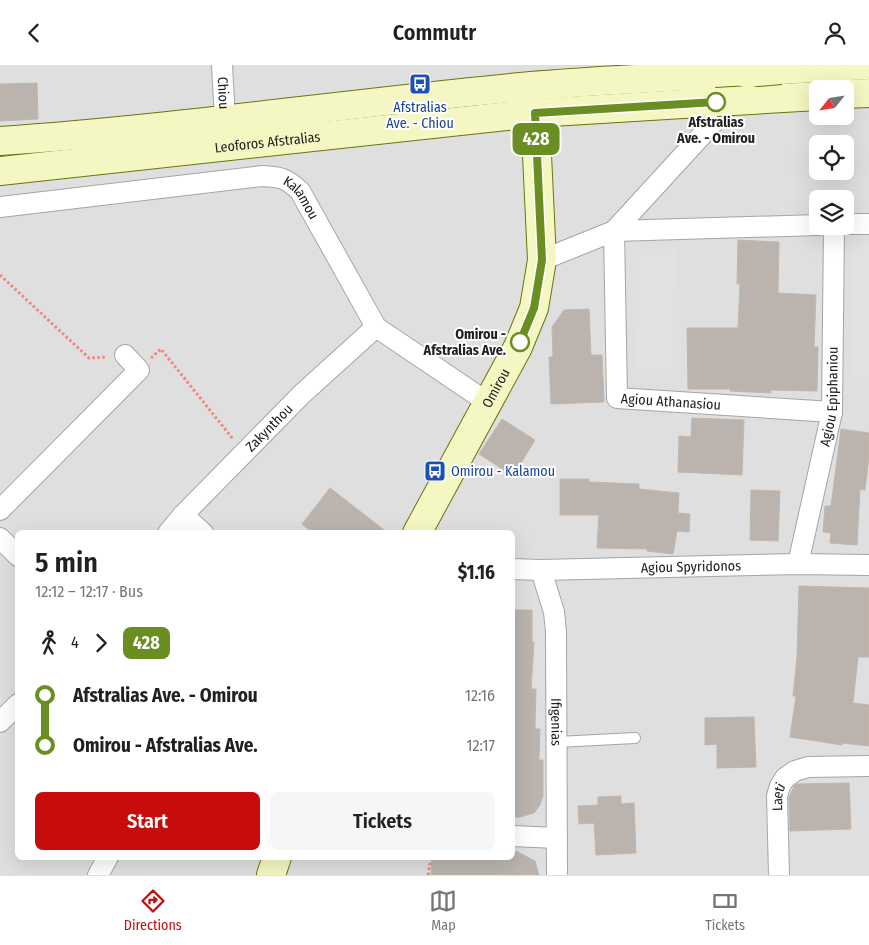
<!DOCTYPE html>
<html lang="en">
<head>
<meta charset="utf-8">
<style>
	:root { --surface:#fff; --page:#f6f6f6; --text:#202124; --muted:#757577; --line:#e0e0e0; --accent:#c70d0c }
	body { margin:0; font-family:"Fira Sans Condensed",sans-serif; background:var(--page); color:var(--text); height:100vh; display:flex; flex-direction:column; font-size:19px; white-space:nowrap }
	* { box-sizing:border-box; margin:0 }
	p { font-size:16px; color:var(--muted) }
	.icon { flex:none; width:28px; height:28px; fill:none; stroke:currentColor; stroke-width:2; stroke-linecap:round; stroke-linejoin:round }
	.map { position:relative; flex:1; overflow:hidden }
	.details { position:absolute; left:15px; top:465px; width:500px; height:330px; display:flex; flex-direction:column; background:var(--surface); border-radius:8px; box-shadow:0 5px 20px #0002 }
	.details>* { flex:none }
	.badge { padding:0 10px; border-radius:8px; font-size:18px; line-height:32px }
	.needle { width:32px; rotate:240deg }
	.tools { position:absolute; left:809px; top:15px; display:grid; gap:10px }
	.tools a { display:grid; place-items:center; width:45px; height:45px; border-radius:8px; background:var(--surface); box-shadow:0 5px 20px #0002; font-size:25px }
	.map>.badge { position:absolute; translate:-50% -50%; box-shadow:0 0 0 2px #fff }
	.legs { display:flex; align-items:center; gap:8px; height:55px; padding:0 20px; font-size:16px }
	.legs p { margin-inline-start:auto }
	.overview { display:flex; align-items:center; justify-content:space-between; height:85px; padding:0 20px }
	h1 { font-size:28px; font-weight:600; line-height:38px }
	.primary-button { display:flex; gap:10px; margin-top:auto; padding:10px 20px }
	.primary-button a { flex:1; height:58px; border-radius:8px; background:var(--accent); color:#fff; font-size:20px; font-weight:600; line-height:58px; text-align:center }
	.primary-button a+a { background:var(--page); color:var(--text) }
	ul { padding:0 20px; list-style:none }
	li { display:flex; align-items:center; gap:18px; height:50px; font-size:19px }
	li i { display:grid; place-items:center; width:8px; height:100%; margin:0 6px; background:currentColor }
	li i::after { content:''; width:12px; height:12px; margin:-6px; border:4px solid; border-radius:50%; background:var(--surface) }
	li p { margin-inline-start:auto }
	li:first-child i { background:linear-gradient(#0000 50%,currentColor 0) }
	li:last-child i { background:linear-gradient(currentColor 50%,#0000 0) }
	header { display:flex; justify-content:space-between; align-items:center; height:65px; padding:0 20px; background:var(--surface); font-size:22px; font-weight:600 }
	.menu { display:flex; justify-content:space-around; align-items:center; height:70px; border-top:1px solid var(--line); background:var(--surface); font-size:14px; color:var(--muted) }
	.menu a { display:grid; justify-items:center; gap:2px }
	.menu .on { color:var(--accent) }
	.map>svg:first-child { display:block }
	.residential { fill:#dfdfdf; fill-rule:evenodd }
	.parking { fill:#e1e1e1 }
	.building { fill:#bbb4ae; stroke:#c2b6ac }
	.lines { fill:none; stroke-linecap:round; stroke-linejoin:round }
	.lane-casing { stroke:#a5a5a5; stroke-width:12 }
	.street-casing { stroke:#a5a5a5; stroke-width:22 }
	.secondary-casing { stroke:#69750c; stroke-width:30 }
	.path { stroke:#f28679; stroke-width:3; stroke-dasharray:2.5 2.5; stroke-linecap:butt }
	.lane { stroke:#fff; stroke-width:10 }
	.street { stroke:#fff; stroke-width:20 }
	.secondary { stroke:#f4f7c1; stroke-width:28 }
	.secondary-bridge-casing { stroke:#69750c; stroke-width:30; stroke-linecap:butt }
	.secondary-bridge { stroke:#f4f7c1; stroke-width:28 }
	.line-1-casing { stroke:#fff; stroke-width:11 }
	.line-1 { stroke:#6b8e23; stroke-width:8 }
	.stop-1-dot { fill:#fff; stroke:#6b8e23; stroke-width:2.5 }
	.labels { text-anchor:middle; stroke-width:4; stroke-linejoin:round; paint-order:stroke }
	.street-label { font-size:14px; fill:#212121; stroke:#fff }
	.transit-label { font-size:14px; fill:#164399; stroke:#fff }
	.stop-label { font-size:14px; font-weight:bold; fill:#212121; stroke:#fff }
</style>
</head>
<body>
<header><svg class="icon" aria-label="back" viewBox="0 0 24 24"><path d="M15 5l-7 7 7 7"/></svg>Commutr<svg class="icon" aria-label="person" viewBox="0 0 24 24"><circle cx="12" cy="8" r="4"/><path d="M4 21q1-7 8-7t8 7"/></svg></header>
<div class="map">
<svg width="869" height="810" viewBox="0 0 869 810">
	<rect width="100%" height="100%" fill="#f1eee9"/>
	<path class="residential" d="M 0,0 L 869,0 L 869,810 L 0,810 ZM 818,24 L 845,24 L 845,51 L 818,51 ZM 818,79 L 845,79 L 845,106 L 818,106 ZM 818,134 L 845,134 L 845,161 L 818,161 ZM 18,468 L 512,468 L 512,792 L 18,792 Z"/>
	<g class="parking">
		<path d="M 866,177 L 869,177 L 869,312 L 851,312 L 851,189 Z"/>
		<path d="M 677,183 L 680,303 L 635,304 L 632,184 Z"/>
	</g>
	<g class="building">
		<path d="M 37,18 L 38,54 L 0,56 L 0,19 Z"/>
		<path d="M 738,175 L 779,177 L 778,228 L 816,230 L 814,282 L 818,282 L 817,326 L 771,325 L 771,328 L 730,326 L 730,324 L 688,324 L 687,263 L 738,263 L 740,219 L 737,219 Z"/>
		<path d="M 589,244 L 591,290 L 602,290 L 604,337 L 551,339 L 549,292 L 553,292 L 552,262 L 564,245 Z"/>
		<path d="M 692,353 L 744,355 L 742,410 L 678,407 L 679,371 L 691,372 Z"/>
		<path d="M 502,354 L 535,375 L 513,411 L 479,389 Z"/>
		<path d="M 841,364 L 869,368 L 869,392 L 865,425 L 860,424 L 857,480 L 830,478 L 831,468 L 823,467 L 825,441 L 831,441 Z"/>
		<path d="M 560,414 L 589,414 L 589,417 L 639,419 L 639,424 L 679,428 L 678,448 L 690,449 L 689,467 L 677,466 L 673,489 L 647,486 L 647,484 L 597,483 L 599,450 L 560,450 Z"/>
		<path d="M 330,423 L 388,468 L 313,468 L 302,459 Z"/>
		<path d="M 751,425 L 780,426 L 778,476 L 750,475 Z"/>
		<path d="M 799,521 L 869,523 L 869,592 L 858,592 L 853,638 L 869,640 L 869,681 L 842,678 L 842,680 L 790,672 L 796,631 L 793,631 L 797,592 Z"/>
		<path d="M 512,545 L 532,545 L 532,577 L 534,577 L 531,624 L 536,624 L 535,664 L 540,664 L 539,695 L 543,695 L 543,731 L 540,740 L 534,748 L 520,752 L 512,752 Z"/>
		<path d="M 754,652 L 756,702 L 717,703 L 717,679 L 705,680 L 705,653 Z"/>
		<path d="M 849,718 L 851,764 L 790,766 L 789,733 L 794,721 L 796,719 Z"/>
		<path d="M 621,731 L 621,739 L 634,738 L 636,788 L 596,790 L 594,758 L 579,759 L 578,741 L 598,740 L 598,732 Z"/>
		<path d="M 512,784 L 535,796 L 539,810 L 431,810 L 432,792 L 512,792 Z"/>
	</g>
	<g class="lines">
		<g class="lane-casing">
			<path id="lane" d="M 557,677 L 635,673"/>
		</g>
		<g class="street-casing">
			<g id="street">
				<path id="s1" d="M 222,0 L 225,55"/>
				<path id="s2" d="M 0,142 L 262,111 C 281,112 286,113 300,126 L 376,262 L 487,337"/>
				<path d="M 845,159 L 869,159"/>
				<path id="s3" d="M 614,166 L 617,333 L 832,347"/>
				<path d="M 614,166 L 713,58 L 738,32"/>
				<path d="M 542,195 L 614,166 L 818,160"/>
				<path d="M 0,445 L 139,305 L 125,290"/>
				<path d="M 183,450 L 203,468"/>
				<path id="s4" d="M 168,468 L 183,450 L 302,329 L 376,262"/>
				<path d="M 0,473 L 18,491"/>
				<path id="s5" d="M 798,499 L 832,347 L 834,161"/>
				<path id="s6" d="M 512,504 L 541,505 L 798,499 L 869,500"/>
				<path id="s7" d="M 541,505 L 554,547 L 556,567 L 557,810"/>
				<path d="M 0,657 L 18,639"/>
				<path d="M 512,771 L 557,773"/>
				<path d="M 98,810 L 108,792"/>
				<path id="s8" d="M 779,810 L 777,731 L 780,721 L 785,713 L 795,706 L 808,702 L 869,701"/>
			</g>
		</g>
		<g class="secondary-casing">
			<g id="secondary">
				<path d="M 781,5 L 867,0"/>
				<path d="M 845,29 L 869,28"/>
				<path d="M 751,35 L 818,31"/>
				<path d="M 0,76 C 178,64 354,37 531,21 C 602,15 675,12 746,8"/>
				<path id="s9" d="M 0,106 L 535,48 L 716,37"/>
				<path id="s10" d="M 417,468 L 518,282 L 534,243 L 542,195 L 535,48"/>
				<path d="M 271,810 L 277,792"/>
			</g>
		</g>
		<g class="path">
			<path d="M 0,210 L 89,293 L 107,292"/>
			<path d="M 151,293 L 161,284 L 233,374"/>
			<path d="M 428,810 L 431,792"/>
		</g>
		<use href="#lane" class="lane"/>
		<use href="#street" class="street"/>
		<use href="#secondary" class="secondary"/>
		<g class="secondary-bridge-casing">
			<g id="secondary-bridge">
				<path d="M 746,8 L 781,5"/>
				<path d="M 716,37 L 751,35"/>
			</g>
		</g>
		<use href="#secondary-bridge" class="secondary-bridge"/>
	</g>
	<g class="lines">
		<g class="line-1-casing">
			<path id="line-1" d="M 520,277 L 534,243 L 542,195 L 535,48 L 716,37"/>
		</g>
		<use href="#line-1" class="line-1"/>
	</g>
	<defs>
		<g id="bus-square" transform="scale(1.125)"><rect x="-9" y="-9" width="18" height="18" rx="4" fill="#1a4fb4" stroke="#fff"/><path d="M-5-6H5V4H4V6H2V4H-2V6H-4V4H-5ZM-3.5-4V0h7V-4ZM-3.5 1.2v1.5H-2V1.2ZM2 1.2v1.5H3.5V1.2Z" fill="#fff"/></g>
	</defs>
	<g fill-rule="evenodd">
		<use href="#bus-square" x="420" y="19"/>
		<use href="#bus-square" x="435" y="406"/>
	</g>
	<g class="stop-1-dot">
		<circle cx="716" cy="37" r="9"/>
		<circle cx="520" cy="277" r="9"/>
	</g>
	<g class="labels">
		<g class="street-label">
			<text dy="5" stroke="none"><textPath href="#s1" startOffset="28">Chiou</textPath></text>
			<text dy="5" stroke="none"><textPath href="#s9" startOffset="269">Leoforos Afstralias</textPath></text>
			<text dy="5" stroke="none"><textPath href="#s2" startOffset="312">Kalamou</textPath></text>
			<text dy="5" stroke="none"><textPath href="#s10" startOffset="165">Omirou</textPath></text>
			<text dy="5" stroke="none"><textPath href="#s5" startOffset="171">Agiou Epiphaniou</textPath></text>
			<text dy="5" stroke="none"><textPath href="#s3" startOffset="221">Agiou Athanasiou</textPath></text>
			<text dy="5" stroke="none"><textPath href="#s4" startOffset="146">Zakynthou</textPath></text>
			<text dy="5" stroke="none"><textPath href="#s6" startOffset="179">Agiou Spyridonos</textPath></text>
			<text dy="5" stroke="none"><textPath href="#s7" startOffset="154">Ifigenias</textPath></text>
			<text dy="5" stroke="none"><textPath href="#s8" startOffset="78">Laeti</textPath></text>
		</g>
		<g class="transit-label">
			<text x="420" y="47">Afstralias<tspan x="420" dy="16">Ave. - Chiou</tspan></text>
			<text x="451" y="411" text-anchor="start">Omirou - Kalamou</text>
		</g>
		<g class="stop-label">
			<text x="716" y="62">Afstralias<tspan x="716" dy="16">Ave. - Omirou</tspan></text>
			<text x="506" y="274" text-anchor="end">Omirou -<tspan x="506" dy="16">Afstralias Ave.</tspan></text>
		</g>
	</g>
</svg>
<div class="tools">
<a><svg class="needle" viewBox="-14 -14 28 28"><path d="M0-13l5 13h-10z" fill="#e53935"/><path d="M0 13l5-13h-10z" fill="#757577"/></svg></a>
<a><svg class="icon" aria-label="locate" viewBox="0 0 24 24"><circle cx="12" cy="12" r="6"/><path d="M12 2v4M12 18v4M2 12h4M18 12h4"/></svg></a>
<a><svg class="icon" aria-label="layers" viewBox="0 0 24 24"><path d="M12 4l9 5-9 5-9-5zM3 14l9 5 9-5"/></svg></a>
</div>
<b class="badge" style="left:536px;top:74px;background:#6b8e23;color:#fff">428</b>
<section class="details">
<div class="overview"><div><h1>5 min</h1><p>12:12 – 12:17 · Bus</p></div><b>$1.16</b></div>
<div class="legs"><svg class="icon" aria-label="walk" viewBox="0 0 24 24"><circle cx="13" cy="4" r="2"/><path d="M13 8l-2 6 4 7M11 14l-3 7M7 12l3-4h3l4 4"/></svg>4<svg class="icon" aria-label="forward" viewBox="0 0 24 24"><path d="M9 5l7 7-7 7"/></svg><b class="badge" style="background:#6b8e23;color:#fff">428</b></div>
<ul>
<li><i style="color:#6b8e23"></i><b>Afstralias Ave. - Omirou</b><p>12:16</p></li>
<li><i style="color:#6b8e23"></i><b>Omirou - Afstralias Ave.</b><p>12:17</p></li>
</ul>
<div class="primary-button"><a>Start</a><a>Tickets</a></div>
</section>
</div>
<nav class="menu">
<a class="on"><svg class="icon" aria-label="directions" viewBox="0 0 24 24"><path d="M12 3l9 9-9 9-9-9zM9 14v-3h6M13 9l2 2-2 2"/></svg>Directions</a>
<a><svg class="icon" aria-label="map" viewBox="0 0 24 24"><path d="M3 6l6-2 6 2 6-2v14l-6 2-6-2-6 2zM9 4v14M15 6v14"/></svg>Map</a>
<a><svg class="icon" aria-label="tickets" viewBox="0 0 24 24"><path d="M3 7h18v10H3zM15 7v10"/></svg>Tickets</a>
</nav>
</body>
</html>
